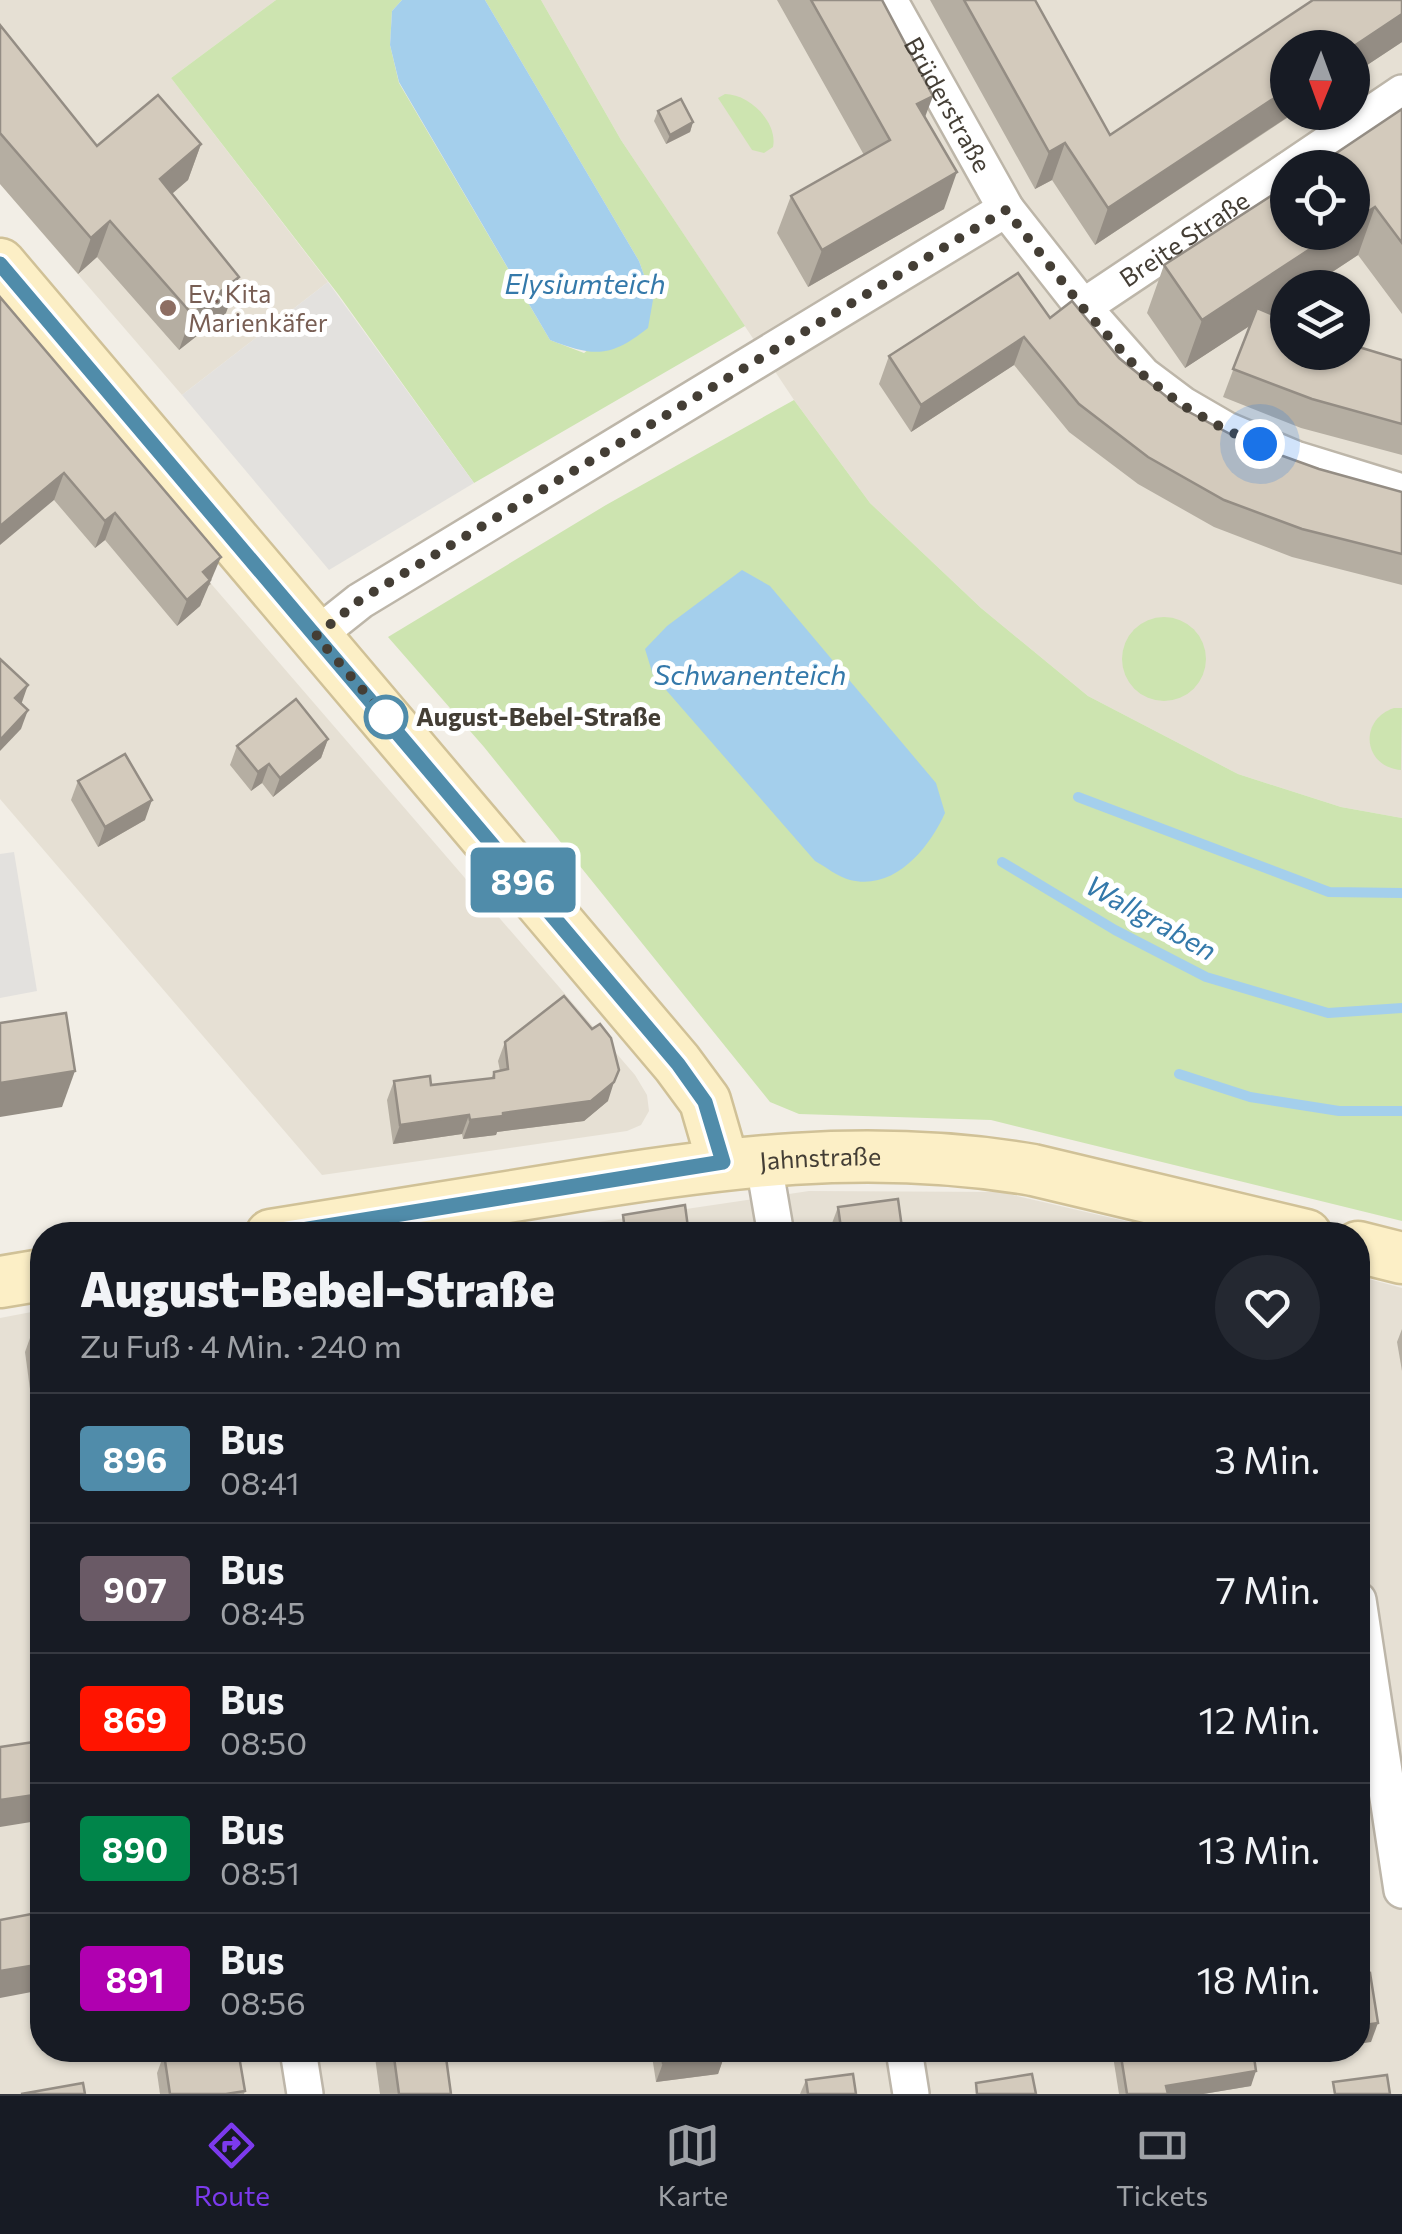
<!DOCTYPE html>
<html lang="de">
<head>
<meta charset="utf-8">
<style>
	:root { --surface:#171b24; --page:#242831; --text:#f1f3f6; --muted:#9ea1a6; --line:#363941; --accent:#7c3aed }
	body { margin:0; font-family:Commissioner,sans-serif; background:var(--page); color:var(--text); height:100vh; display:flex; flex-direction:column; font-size:38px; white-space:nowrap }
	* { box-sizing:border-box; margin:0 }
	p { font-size:32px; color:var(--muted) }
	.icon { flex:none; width:55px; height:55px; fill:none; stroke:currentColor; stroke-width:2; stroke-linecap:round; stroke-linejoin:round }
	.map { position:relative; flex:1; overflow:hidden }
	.details { position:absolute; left:30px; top:1222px; width:1340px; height:840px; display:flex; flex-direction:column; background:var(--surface); border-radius:40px; box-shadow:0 2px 8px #0004 }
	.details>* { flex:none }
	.badge { padding:0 20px; border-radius:8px; font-size:35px; line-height:65px }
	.needle { width:65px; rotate:181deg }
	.controls { position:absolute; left:1270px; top:30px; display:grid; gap:20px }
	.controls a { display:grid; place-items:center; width:100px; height:100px; border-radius:50%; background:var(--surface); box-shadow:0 2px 8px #0004; font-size:50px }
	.you { position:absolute; width:50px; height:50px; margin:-25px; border:8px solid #fff; border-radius:50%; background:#1a73e8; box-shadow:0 0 0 15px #1a73e833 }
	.map>.badge { position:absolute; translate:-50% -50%; box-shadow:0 0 0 5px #fff }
	.round { display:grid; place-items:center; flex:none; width:105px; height:105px; border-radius:52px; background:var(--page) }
	.summary { display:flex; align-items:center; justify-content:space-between; height:170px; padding:0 50px }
	h1 { font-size:48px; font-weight:800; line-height:75px }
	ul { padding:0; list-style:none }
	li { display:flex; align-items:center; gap:30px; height:130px; padding:0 50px; border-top:2px solid var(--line) }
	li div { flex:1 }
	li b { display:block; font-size:38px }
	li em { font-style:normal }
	li .badge { min-width:110px; font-weight:700; text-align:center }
	.tab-bar { display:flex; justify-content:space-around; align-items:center; height:140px; border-top:2px solid var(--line); background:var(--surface); font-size:28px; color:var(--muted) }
	.tab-bar a { display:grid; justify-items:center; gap:5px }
	.tab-bar .selected { color:var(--accent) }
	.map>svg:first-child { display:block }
	.residential { fill:#e6e0d4; fill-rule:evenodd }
	.green { fill:#cde4b0 }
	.parking { fill:#e3e1de }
	.water { fill:#a4cfec }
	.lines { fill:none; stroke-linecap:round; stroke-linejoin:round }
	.stream { stroke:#a4cfec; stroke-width:10 }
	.street-casing { stroke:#bdb6a9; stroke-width:40 }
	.secondary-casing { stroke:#d0c197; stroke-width:55 }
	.street { stroke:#fff; stroke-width:35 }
	.secondary { stroke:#fcefc6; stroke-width:50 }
	.wall { fill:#b5aea2 }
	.shaded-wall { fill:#948d84 }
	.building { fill:#d3cabc; stroke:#948d84; stroke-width:2.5 }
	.line-casing { stroke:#fff; stroke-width:22 }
	.line { stroke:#508caa; stroke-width:15 }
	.walk { stroke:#443e35; stroke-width:10; stroke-dasharray:0 18 }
	.education-dot { fill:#8d6e63; stroke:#fff; stroke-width:4 }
	.stop-dot { fill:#fff; stroke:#508caa; stroke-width:5 }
	.labels { text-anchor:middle; stroke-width:10; stroke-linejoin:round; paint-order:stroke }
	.street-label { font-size:25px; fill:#443e35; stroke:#fff }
	.education-label { font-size:25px; fill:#785e54; stroke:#fff; text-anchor:start }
	.stop-label { font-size:25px; font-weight:bold; fill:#443e35; stroke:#fff; text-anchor:start }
	.water-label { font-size:28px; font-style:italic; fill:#3479aa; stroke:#fff }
</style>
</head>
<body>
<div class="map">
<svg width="1402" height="2094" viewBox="0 0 1402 2094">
	<rect width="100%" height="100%" fill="#f2eee6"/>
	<g class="residential">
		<path d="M 0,0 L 276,0 L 171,78 L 328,282 L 182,395 L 0,184 Z"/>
		<path d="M 541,0 L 1402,0 L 1402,818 L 1341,807 L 1238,774 L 1088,696 L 981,608 L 870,503 L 794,400 L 621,140 ZM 1288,48 L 1352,48 L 1352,112 L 1288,112 ZM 1288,168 L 1352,168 L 1352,232 L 1288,232 ZM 1288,288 L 1352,288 L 1352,352 L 1288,352 Z"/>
		<path d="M 0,334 L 175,542 L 635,1075 L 647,1095 L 649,1111 L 641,1125 L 627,1131 L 322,1175 L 0,799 Z"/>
		<path d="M 809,1191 L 1000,1192 L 1185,1235 L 510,1235 Z"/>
		<path d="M 1358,1276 L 1402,1288 L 1402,2094 L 0,2094 L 0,1318 L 42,1310 L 42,2050 L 1358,2050 Z"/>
	</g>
	<g class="green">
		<path d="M 276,0 L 402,0 L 392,11 L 390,45 L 399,83 L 550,340 L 584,353 L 653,300 L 639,261 L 485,0 L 541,0 L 621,140 L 745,326 L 474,483 L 338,294 L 171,78 Z"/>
		<path d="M 725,94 C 749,94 778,122 773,147 L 764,153 L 752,150 L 718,98 Z"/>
		<path d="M 794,400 L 870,503 L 981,608 L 1088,696 L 1238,774 L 1341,807 L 1402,818 L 1402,1221 L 991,1120 L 799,1114 L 770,1102 L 484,747 L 388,637 L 606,505 Z"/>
		<circle cx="1164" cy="659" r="42"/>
		<path d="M 1394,708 L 1402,708 L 1401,770 C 1363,767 1358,720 1394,708 Z"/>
	</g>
	<g class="parking">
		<path d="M 328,282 L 474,483 L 329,570 L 182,395 Z"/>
		<path d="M 14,852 L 37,991 L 0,998 L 0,854 Z"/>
	</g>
	<g class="water">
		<path d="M 402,0 L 485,0 L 639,261 L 653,300 L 648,328 C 610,358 594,357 550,340 L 399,82 L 390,45 L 392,11 Z"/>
		<path d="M 742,570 L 770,586 L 936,783 L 945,813 C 929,848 895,891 850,880 C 838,877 826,867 815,861 L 653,675 L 645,649 L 667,626 Z"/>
	</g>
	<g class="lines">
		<g class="stream">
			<path d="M 1078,797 L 1329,892 L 1402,893"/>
			<path d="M 1002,862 L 1115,930 L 1206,977 L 1328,1013 L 1402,1008"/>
			<path d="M 1179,1074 L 1250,1097 L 1339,1111 L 1402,1111"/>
		</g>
		<g class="street-casing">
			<g id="street">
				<path id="s1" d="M 889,0 L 1006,209 L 1083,307 L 1143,375 L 1183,405 L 1226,430 L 1295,459 L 1402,492"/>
				<path d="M 1291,168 L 1402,93"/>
				<path id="s2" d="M 1083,307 L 1288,170"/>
				<path d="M 316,636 L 360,601 L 1006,209"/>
				<path d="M 763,1159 L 776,1235"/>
				<path d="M 1358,1600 L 1402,1890"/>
				<path d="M 298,2050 L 305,2094"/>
				<path d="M 904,2050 L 911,2094"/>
			</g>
		</g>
		<g class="secondary-casing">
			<g id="secondary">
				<path d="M 0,264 L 677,1063 L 705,1101 L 723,1163"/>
				<path id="s3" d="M 271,1235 C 366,1220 462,1204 557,1189 C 719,1162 869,1142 1033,1170 L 1306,1235"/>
				<path d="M 1358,1247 L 1402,1258"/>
				<path d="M 0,1282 L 42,1275"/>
			</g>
		</g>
		<use href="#street" class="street"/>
		<use href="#secondary" class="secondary"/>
	</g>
	<g class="wall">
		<path d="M 777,0 L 882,0 L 925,117 L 944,209 L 808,287 L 777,233 L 791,196 L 864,155 Z"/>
		<path d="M 930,0 L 1035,0 L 1110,135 L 1402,0 L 1402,42 L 1095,245 L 1052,180 L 1035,189 Z"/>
		<path d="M 0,25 L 97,146 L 201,144 L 188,180 L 172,194 L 226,313 L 179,350 L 97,257 L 78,274 L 0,184 Z"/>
		<path d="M 1402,109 L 1402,314 L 1358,255 L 1308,288 L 1288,288 L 1288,301 L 1269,313 L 1288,352 L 1402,360 L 1402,455 L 1301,428 L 1223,397 L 1250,325 L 1185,368 L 1147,313 L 1164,265 L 1288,232 Z"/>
		<path d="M 658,111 L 693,122 L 690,132 L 666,144 L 654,121 Z"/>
		<path d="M 0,297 L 211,584 L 207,587 L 200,606 L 177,626 L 105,540 L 95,548 L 54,500 Z"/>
		<path d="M 1050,318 L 1119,358 L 1178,406 L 1247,443 L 1319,469 L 1402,492 L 1402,585 L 1292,557 L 1214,527 L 1138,484 L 1069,432 L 1014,365 L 911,432 L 879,384 L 889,356 Z"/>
		<path d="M 328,739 L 321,758 L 273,797 L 262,783 L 251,791 L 230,765 L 237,746 Z"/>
		<path d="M 78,781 L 145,820 L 98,847 L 71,800 Z"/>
		<path d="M 505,1042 L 608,1101 L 584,1121 L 497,1132 L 496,1135 L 463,1139 L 462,1134 L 393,1144 L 387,1100 L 394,1081 L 431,1085 L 491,1079 L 494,1072 L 500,1071 L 498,1061 Z"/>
		<path d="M 838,1207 L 903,1235 L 832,1235 L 831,1226 Z"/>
		<path d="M 42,1323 L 42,1402 L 32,1404 L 25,1352 L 35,1324 Z"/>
		<path d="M 1402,1329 L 1402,1371 L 1397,1342 Z"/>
		<path d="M 374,2050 L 445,2050 L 451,2094 L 380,2094 Z"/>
		<path d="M 651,2050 L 724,2050 L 725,2054 L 718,2074 L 656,2082 Z"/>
		<path d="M 1112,2050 L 1253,2050 L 1251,2086 L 1203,2094 L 1119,2094 Z"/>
		<path d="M 164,2054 L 245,2091 L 244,2094 L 160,2094 L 157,2073 Z"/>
		<path d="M 806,2080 L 856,2094 L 800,2094 Z"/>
	</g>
	<g class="shaded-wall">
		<path d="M 1402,14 L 1402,42 L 1352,75 L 1352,48 L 1351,48 Z"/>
		<path d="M 1288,89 L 1288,112 L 1295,112 L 1095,245 L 1108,208 Z"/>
		<path d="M 933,96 L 919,133 L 917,104 Z"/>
		<path d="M 693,122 L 690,132 L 666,144 L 670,135 Z"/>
		<path d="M 1065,143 L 1052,180 L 1035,189 L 1049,152 Z"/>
		<path d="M 201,144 L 188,180 L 147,215 L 160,179 Z"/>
		<path d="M 957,172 L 944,209 L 808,287 L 822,250 Z"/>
		<path d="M 1375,207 L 1358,255 L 1308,288 L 1288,288 L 1288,301 L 1185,368 L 1202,320 L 1336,232 L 1352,232 L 1352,222 Z"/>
		<path d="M 110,221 L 97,257 L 78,274 L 91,238 Z"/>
		<path d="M 239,277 L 226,313 L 179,350 L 192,314 Z"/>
		<path d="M 1024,337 L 1014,365 L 911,432 L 921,405 Z"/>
		<path d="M 64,473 L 54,500 L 0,545 L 0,526 Z"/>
		<path d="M 115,513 L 105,540 L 95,548 L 105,521 Z"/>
		<path d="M 221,557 L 200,606 L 177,626 L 187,600 L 203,572 Z"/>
		<path d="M 28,685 L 21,705 L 15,698 Z"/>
		<path d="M 28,710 L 21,729 L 0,751 L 0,740 Z"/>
		<path d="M 328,739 L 321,758 L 273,797 L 280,778 Z"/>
		<path d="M 269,764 L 262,783 L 251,791 L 258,772 Z"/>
		<path d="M 152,800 L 145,820 L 98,847 L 105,827 Z"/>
		<path d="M 75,1071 L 62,1107 L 0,1117 L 0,1083 Z"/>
		<path d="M 614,1082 L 608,1101 L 584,1121 L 497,1132 L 496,1135 L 463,1139 L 470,1120 L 503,1113 Z"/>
		<path d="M 469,1115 L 462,1134 L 393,1144 L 400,1125 Z"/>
		<path d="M 42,1375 L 42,1402 L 32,1404 Z"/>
		<path d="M 41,1794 L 31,1822 L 0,1827 L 0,1800 Z"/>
		<path d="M 42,1964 L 42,1990 L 0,1998 L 0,1971 Z"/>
		<path d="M 1378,2023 L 1371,2042 L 1358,2044 L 1358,2026 Z"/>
		<path d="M 725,2054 L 718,2074 L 656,2082 L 663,2063 Z"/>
		<path d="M 1256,2071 L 1251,2086 L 1203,2094 L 1164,2094 L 1166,2086 Z"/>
	</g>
	<g class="building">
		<path d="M 811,0 L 882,0 L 933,96 L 917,104 L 957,172 L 822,250 L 791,196 L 890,140 Z"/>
		<path d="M 964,0 L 1035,0 L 1110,135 L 1313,0 L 1402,0 L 1402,14 L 1351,48 L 1288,48 L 1288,89 L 1108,208 L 1065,143 L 1049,152 Z"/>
		<path d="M 0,25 L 97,146 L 158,95 L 201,144 L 160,179 L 239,277 L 192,314 L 110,221 L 91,238 L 0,133 Z"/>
		<path d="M 681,99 L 693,122 L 670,135 L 658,111 Z"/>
		<path d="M 1402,109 L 1402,243 L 1375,207 L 1352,222 L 1352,168 L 1314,168 Z"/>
		<path d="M 1288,185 L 1288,232 L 1336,232 L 1202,320 L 1164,265 Z"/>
		<path d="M 1018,273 L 1050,318 L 1072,301 L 1119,358 L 1178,406 L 1247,443 L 1319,469 L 1402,492 L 1402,554 L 1302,529 L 1224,500 L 1148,457 L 1079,404 L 1024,337 L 921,405 L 889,356 Z"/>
		<path d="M 0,297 L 221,557 L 203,572 L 210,580 L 187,600 L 115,513 L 105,521 L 64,473 L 0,526 Z"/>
		<path d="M 1257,308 L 1288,321 L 1288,352 L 1352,352 L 1352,345 L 1402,360 L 1402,424 L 1312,399 L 1233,369 Z"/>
		<path d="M 0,659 L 28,685 L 15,698 L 28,710 L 0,740 Z"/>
		<path d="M 296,699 L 328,739 L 280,778 L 269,764 L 258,772 L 237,746 Z"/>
		<path d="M 125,754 L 152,800 L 105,827 L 78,781 Z"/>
		<path d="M 564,996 L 592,1029 L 600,1024 L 611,1038 L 619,1070 L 614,1082 L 591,1101 L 503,1113 L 503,1116 L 470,1120 L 469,1115 L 400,1125 L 394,1081 L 430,1076 L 431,1085 L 494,1078 L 494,1072 L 508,1069 L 505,1042 Z"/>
		<path d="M 66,1013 L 75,1071 L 0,1083 L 0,1023 Z"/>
		<path d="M 898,1199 L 903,1235 L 842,1235 L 838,1207 Z"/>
		<path d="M 685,1205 L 689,1235 L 546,1235 L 624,1223 L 623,1215 Z"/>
		<path d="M 42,1323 L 42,1375 L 35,1324 Z"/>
		<path d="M 34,1742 L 41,1794 L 0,1800 L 0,1747 Z"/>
		<path d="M 42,1912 L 42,1964 L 0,1971 L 0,1920 Z"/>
		<path d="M 1370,1973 L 1378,2023 L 1358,2026 L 1358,1975 Z"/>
		<path d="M 189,2050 L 238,2050 L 245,2091 L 226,2094 L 170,2094 L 164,2054 Z"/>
		<path d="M 393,2050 L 445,2050 L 451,2094 L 399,2094 Z"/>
		<path d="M 661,2050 L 724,2050 L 725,2054 L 663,2063 Z"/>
		<path d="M 1120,2050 L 1253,2050 L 1256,2071 L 1166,2086 L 1168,2094 L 1127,2094 Z"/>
		<path d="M 853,2074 L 856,2094 L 808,2094 L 806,2080 Z"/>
		<path d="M 1032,2074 L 1036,2094 L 977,2094 L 976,2083 Z"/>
		<path d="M 1387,2075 L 1390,2094 L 1335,2094 L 1333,2082 Z"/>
		<path d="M 83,2083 L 85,2094 L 21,2094 Z"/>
	</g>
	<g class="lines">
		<g class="line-casing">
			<path id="line" d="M 0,264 L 678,1064 L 705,1102 L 723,1162 L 271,1235"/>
		</g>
		<use href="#line" class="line"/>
		<path class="walk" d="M 386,717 L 316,636 L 360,600 L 1006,210 L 1083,308 L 1143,375 L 1182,405 L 1226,430 L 1260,444"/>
	</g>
	<circle class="education-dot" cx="168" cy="308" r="10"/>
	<circle class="stop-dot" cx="386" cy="717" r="20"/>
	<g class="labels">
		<g class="street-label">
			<text dy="9" stroke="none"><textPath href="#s1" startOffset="120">Brüderstraße</textPath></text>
			<text dy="9" stroke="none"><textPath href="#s2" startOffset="122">Breite Straße</textPath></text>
			<text dy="9" stroke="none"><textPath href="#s3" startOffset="555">Jahnstraße</textPath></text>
		</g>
		<g class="education-label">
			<text x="188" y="303">Ev. Kita<tspan x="188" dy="29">Marienkäfer</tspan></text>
		</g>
		<g class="stop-label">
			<text x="416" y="726">August-Bebel-Straße</text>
		</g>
		<g class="water-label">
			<text x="585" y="294">Elysiumteich</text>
			<text x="750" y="685">Schwanenteich</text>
			<text transform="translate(1151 918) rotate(29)" y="10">Wallgraben</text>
		</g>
	</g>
</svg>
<div class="controls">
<a><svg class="needle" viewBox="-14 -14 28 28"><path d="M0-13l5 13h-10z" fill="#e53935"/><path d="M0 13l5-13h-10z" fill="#9ea1a6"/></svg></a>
<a><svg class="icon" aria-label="locate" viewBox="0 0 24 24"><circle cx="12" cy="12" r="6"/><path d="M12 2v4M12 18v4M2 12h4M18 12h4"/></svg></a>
<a><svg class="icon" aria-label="layers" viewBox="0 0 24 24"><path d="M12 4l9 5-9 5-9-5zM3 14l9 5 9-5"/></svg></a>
</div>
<div class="you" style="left:1260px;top:444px"></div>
<b class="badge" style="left:523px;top:880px;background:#508caa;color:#fff">896</b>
<section class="details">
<div class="summary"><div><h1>August-Bebel-Straße</h1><p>Zu Fuß · 4 Min. · 240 m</p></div><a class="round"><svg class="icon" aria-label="heart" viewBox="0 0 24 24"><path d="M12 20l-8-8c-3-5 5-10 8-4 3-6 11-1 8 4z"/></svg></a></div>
<ul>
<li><span class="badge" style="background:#508caa;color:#fff">896</span><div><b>Bus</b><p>08:41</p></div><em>3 Min.</em></li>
<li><span class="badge" style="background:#6a5a66;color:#fff">907</span><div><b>Bus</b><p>08:45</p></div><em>7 Min.</em></li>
<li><span class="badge" style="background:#ff1400;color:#fff">869</span><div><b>Bus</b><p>08:50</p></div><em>12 Min.</em></li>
<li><span class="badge" style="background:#00854a;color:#fff">890</span><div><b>Bus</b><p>08:51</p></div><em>13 Min.</em></li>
<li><span class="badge" style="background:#b000b0;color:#fff">891</span><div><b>Bus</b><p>08:56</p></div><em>18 Min.</em></li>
</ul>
</section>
</div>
<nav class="tab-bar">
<a class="selected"><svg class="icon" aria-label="directions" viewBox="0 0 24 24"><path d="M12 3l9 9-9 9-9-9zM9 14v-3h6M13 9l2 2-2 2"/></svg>Route</a>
<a><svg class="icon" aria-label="map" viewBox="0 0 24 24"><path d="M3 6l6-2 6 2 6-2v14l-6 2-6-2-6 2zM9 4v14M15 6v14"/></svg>Karte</a>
<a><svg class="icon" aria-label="tickets" viewBox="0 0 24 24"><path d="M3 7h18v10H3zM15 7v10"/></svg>Tickets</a>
</nav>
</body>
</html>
